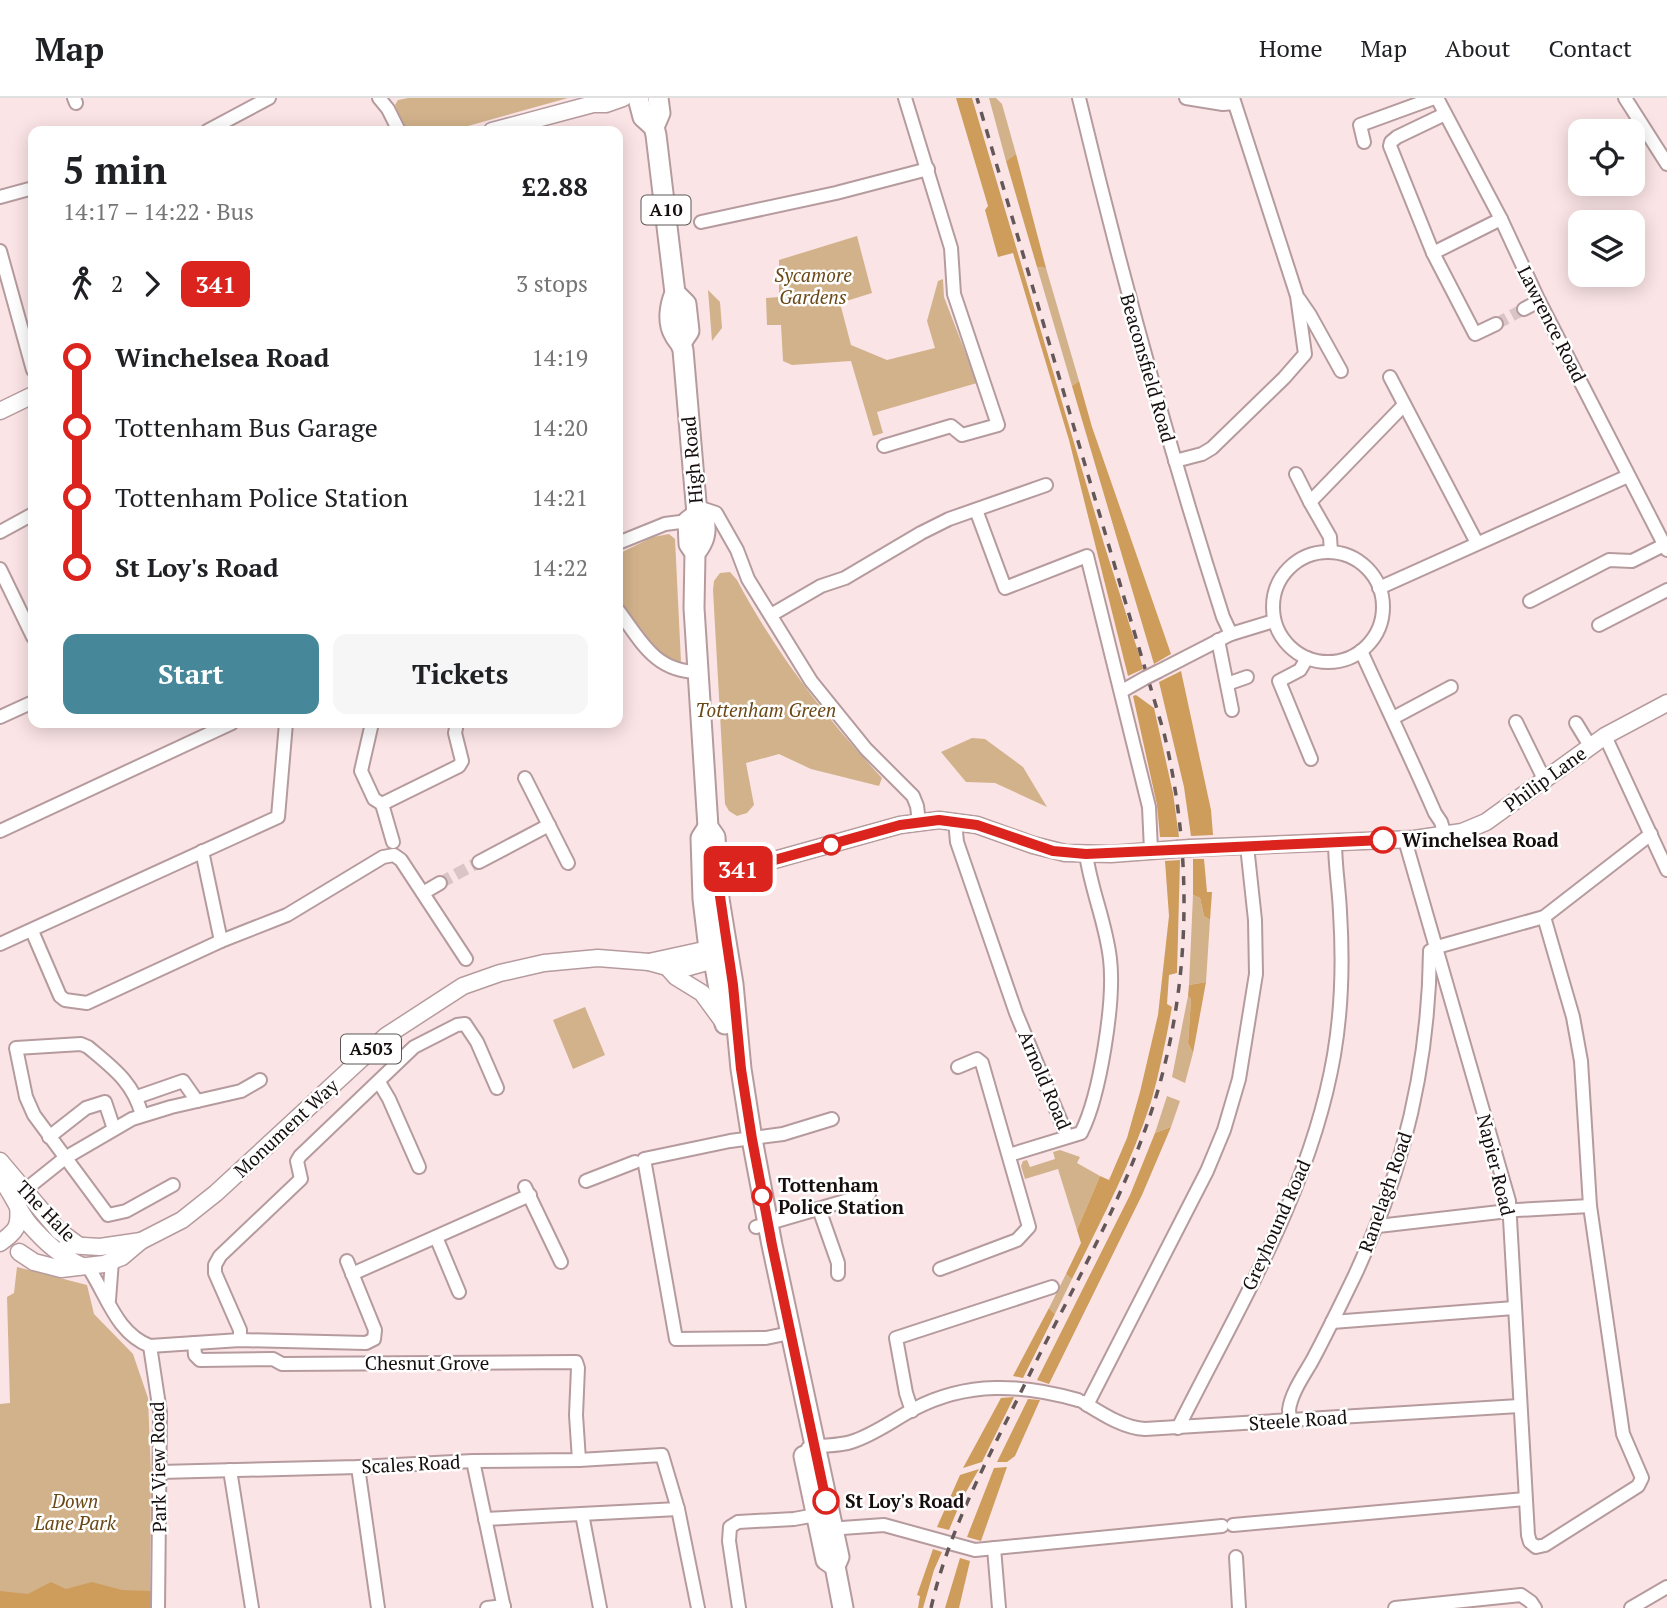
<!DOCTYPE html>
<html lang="en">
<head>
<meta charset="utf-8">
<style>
	:root { --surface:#fff; --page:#f6f6f6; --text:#202124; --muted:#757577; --line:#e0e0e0; --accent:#468899 }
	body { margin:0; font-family:"PT Serif",serif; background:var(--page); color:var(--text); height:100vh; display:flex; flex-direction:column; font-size:26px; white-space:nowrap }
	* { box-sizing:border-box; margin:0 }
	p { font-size:23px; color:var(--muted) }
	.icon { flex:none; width:38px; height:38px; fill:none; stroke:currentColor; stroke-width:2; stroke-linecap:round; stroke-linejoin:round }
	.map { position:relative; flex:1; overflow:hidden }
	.side { position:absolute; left:28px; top:28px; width:595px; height:602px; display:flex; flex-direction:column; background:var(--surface); border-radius:14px; box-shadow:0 4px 18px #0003 }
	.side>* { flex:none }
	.badge { padding:0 14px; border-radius:10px; font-size:24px; line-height:46px }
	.buttons { position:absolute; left:1568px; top:21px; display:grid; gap:14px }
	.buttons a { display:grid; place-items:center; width:77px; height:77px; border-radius:14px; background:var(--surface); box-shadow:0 4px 18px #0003; font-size:35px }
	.map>.badge { position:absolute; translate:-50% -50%; box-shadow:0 0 0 4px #fff }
	.legs { display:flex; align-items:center; gap:10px; height:77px; padding:0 35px; font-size:23px }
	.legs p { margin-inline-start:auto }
	.summary { display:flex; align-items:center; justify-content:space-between; height:119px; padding:0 35px }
	h1 { font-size:38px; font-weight:800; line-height:52px }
	.button { display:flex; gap:14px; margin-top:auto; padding:14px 35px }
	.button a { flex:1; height:80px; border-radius:14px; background:var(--accent); color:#fff; font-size:28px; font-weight:800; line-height:80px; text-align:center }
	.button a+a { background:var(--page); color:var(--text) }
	ul { padding:0 35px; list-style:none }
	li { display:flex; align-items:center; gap:24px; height:70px; font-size:26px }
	li i { display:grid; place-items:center; width:10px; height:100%; margin:0 9px; background:currentColor }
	li i::after { content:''; width:18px; height:18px; margin:-9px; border:5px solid; border-radius:50%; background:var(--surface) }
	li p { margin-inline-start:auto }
	li:first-child i { background:linear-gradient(#0000 50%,currentColor 0) }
	li:last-child i { background:linear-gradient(currentColor 50%,#0000 0) }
	header { display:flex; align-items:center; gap:42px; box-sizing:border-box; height:98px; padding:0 35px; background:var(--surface); border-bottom:2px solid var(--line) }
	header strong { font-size:33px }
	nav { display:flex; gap:38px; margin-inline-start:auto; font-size:24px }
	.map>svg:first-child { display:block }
	.green { fill:#d2b28b }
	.forest { fill:#ce9c5b }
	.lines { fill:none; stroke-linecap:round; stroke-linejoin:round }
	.minor-tunnel { stroke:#d9c4c6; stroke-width:12; stroke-dasharray:12 6; stroke-linecap:butt }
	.minor-casing { stroke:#b69b9e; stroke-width:16 }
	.major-casing { stroke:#b69b9e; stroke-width:19 }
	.highway-casing { stroke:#b69b9e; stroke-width:23 }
	.minor { stroke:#fff; stroke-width:12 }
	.major { stroke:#fff; stroke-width:16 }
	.highway { stroke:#fff; stroke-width:19 }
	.rail { stroke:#645758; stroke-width:3.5; stroke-dasharray:9 9; stroke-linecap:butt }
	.minor-bridge-casing { stroke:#b69b9e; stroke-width:16; stroke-linecap:butt }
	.major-bridge-casing { stroke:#b69b9e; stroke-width:19; stroke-linecap:butt }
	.minor-bridge { stroke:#fff; stroke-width:12 }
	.major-bridge { stroke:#fff; stroke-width:16 }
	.line-1-casing { stroke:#fff; stroke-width:16 }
	.line-1 { stroke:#dc241f; stroke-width:10 }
	.stop-1-dot { fill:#fff; stroke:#dc241f; stroke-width:3.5 }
	.labels { text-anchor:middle; stroke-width:5; stroke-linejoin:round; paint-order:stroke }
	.shield { fill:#fff; stroke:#5c5656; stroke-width:2 }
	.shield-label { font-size:18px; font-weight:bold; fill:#160d0e }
	.park-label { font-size:19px; font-style:italic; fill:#6a4816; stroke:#fff }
	.street-label { font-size:19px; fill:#160d0e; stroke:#fff }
	.stop-label { font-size:19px; font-weight:bold; fill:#160d0e; stroke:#fff; text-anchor:start }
</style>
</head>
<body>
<header>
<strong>Map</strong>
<nav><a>Home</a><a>Map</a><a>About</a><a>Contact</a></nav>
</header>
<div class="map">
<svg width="1667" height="1510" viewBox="0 0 1667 1510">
	<rect width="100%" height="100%" fill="#fbe4e6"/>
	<g class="green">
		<path d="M 408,0 L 568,0 L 450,33 L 406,33 L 395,7 L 398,2 Z"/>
		<path d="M 989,0 L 996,0 L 1002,6 L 1016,56 L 1006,63 Z"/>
		<path d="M 857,138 L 872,195 L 840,205 L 851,247 L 887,262 L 935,250 L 927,223 L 938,183 L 943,181 L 944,199 L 977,285 L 877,314 L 883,335 L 873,338 L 851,263 L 792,267 L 783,263 L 781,227 L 767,227 L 766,200 L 779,199 L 779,162 Z"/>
		<path d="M 1037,169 L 1046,170 L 1079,283 L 1072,288 Z"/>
		<path d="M 708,192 L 720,204 L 722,230 L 712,243 Z"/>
		<path d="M 669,436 L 675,441 L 681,564 L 667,564 L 651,550 L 618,498 L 618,456 L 653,439 Z"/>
		<path d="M 730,474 L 737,482 C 776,555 825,619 882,680 L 879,688 L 811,671 L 779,656 L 746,665 L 754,707 L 747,715 L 737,718 L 729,713 L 725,706 L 713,492 L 714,483 L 720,475 Z"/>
		<path d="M 972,640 L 985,641 L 1023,669 L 1047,709 L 995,685 L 966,684 L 941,654 Z"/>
		<path d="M 1193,797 L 1200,800 L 1204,818 L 1210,822 L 1206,884 L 1189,887 Z"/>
		<path d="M 1188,898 L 1191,901 L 1188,945 L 1193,955 L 1185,985 L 1172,979 Z"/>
		<path d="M 585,909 L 605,957 L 573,971 L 553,922 Z"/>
		<path d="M 1167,998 L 1180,1003 L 1171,1029 L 1155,1035 Z"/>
		<path d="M 1060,1052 L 1080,1059 L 1077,1065 L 1100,1078 L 1077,1132 L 1058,1071 L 1025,1081 L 1021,1068 L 1023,1063 L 1027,1062 L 1030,1069 L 1055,1061 L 1053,1054 Z"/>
		<path d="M 17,1169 L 87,1187 L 94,1216 L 133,1256 L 148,1300 L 151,1375 L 150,1510 L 0,1510 L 0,1306 L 10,1305 L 7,1199 L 14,1195 Z"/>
		<path d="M 1066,1176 L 1072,1181 L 1055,1216 L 1049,1210 Z"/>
	</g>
	<g class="forest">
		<path d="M 956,0 L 972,0 L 1104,446 L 1141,563 L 1143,571 L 1128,578 L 1069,342 L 1013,155 L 998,159 L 985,112 L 988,108 Z"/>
		<path d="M 1016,56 L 1046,170 L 1037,169 L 1006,63 Z"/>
		<path d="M 1079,283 L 1092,329 L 1171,556 L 1154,566 L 1072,288 Z"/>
		<path d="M 1181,573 L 1211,712 L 1213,737 L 1191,738 L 1184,689 L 1159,584 Z"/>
		<path d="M 1136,597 L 1154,610 L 1173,695 L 1179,739 L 1160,739 L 1157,707 L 1133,598 Z"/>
		<path d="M 1193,761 L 1204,761 L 1207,794 L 1212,794 L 1210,822 L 1204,818 L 1200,800 L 1193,797 Z"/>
		<path d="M 1180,762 L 1177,875 L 1169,877 L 1167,906 L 1172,909 C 1166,941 1160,973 1151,1004 C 1131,1066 1101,1123 1072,1181 L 1066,1176 L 1081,1145 L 1077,1132 L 1100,1078 L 1109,1082 L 1127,1040 L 1140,994 L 1158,917 L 1169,818 L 1165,763 Z"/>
		<path d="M 1206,884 L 1193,955 L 1188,945 L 1191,901 L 1188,898 L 1189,887 Z"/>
		<path d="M 1171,1029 L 1142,1097 L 1049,1286 L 1037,1282 L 1130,1097 L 1155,1035 Z"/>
		<path d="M 1049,1210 L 1055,1216 L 1023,1280 L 1013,1278 Z"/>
		<path d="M 1014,1299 L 982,1364 L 963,1370 L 1001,1300 Z"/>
		<path d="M 1028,1301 L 1040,1302 L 1015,1358 L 1007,1364 L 997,1364 Z"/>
		<path d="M 1007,1369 L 981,1443 L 967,1439 L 994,1370 Z"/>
		<path d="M 979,1371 L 962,1401 L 949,1432 L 937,1429 L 960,1377 Z"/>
		<path d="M 933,1451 L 942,1454 L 934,1472 L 923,1510 L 918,1510 L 920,1498 L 917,1497 Z"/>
		<path d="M 960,1460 L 970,1463 L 959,1510 L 945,1510 Z"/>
		<path d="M 51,1484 L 66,1491 L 92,1484 L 122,1492 L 151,1493 L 150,1510 L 0,1510 L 0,1493 L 28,1496 Z"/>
	</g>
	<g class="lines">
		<g class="minor-tunnel">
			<path d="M 1496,226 L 1524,211"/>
			<path d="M 440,785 L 479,764"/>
		</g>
		<g class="minor-casing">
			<g id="minor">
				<path d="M 74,0 L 76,5"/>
				<path d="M 379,0 L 388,11 L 399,33"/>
				<path d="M 1079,0 C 1121,175 1168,347 1223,519 L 1231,536"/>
				<path d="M 1186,0 L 1223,6 L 1234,5"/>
				<path d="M 1437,0 L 1501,121 L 1539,203 L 1667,452"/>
				<path d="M 1625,0 L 1667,66"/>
				<path d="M 207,33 L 269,0"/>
				<path d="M 1364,44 L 1360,27 L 1434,0"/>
				<path d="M 0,99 L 33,90"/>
				<path d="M 701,124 L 836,95 L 928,71"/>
				<path d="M 0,153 L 33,272"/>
				<path d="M 1433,155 L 1390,48 L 1391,44 L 1397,39 L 1445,16"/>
				<path d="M 1299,201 L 1310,217 L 1341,273"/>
				<path d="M 1524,211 L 1539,203"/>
				<path d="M 1496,226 L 1475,236 L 1433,155 L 1501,121"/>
				<path d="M 1390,279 L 1477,445"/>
				<path d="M 884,348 L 951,328 L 962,337 L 998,327 L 954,196 L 951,150 L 905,0"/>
				<path d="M 1175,363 L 1202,356 L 1212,350 L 1284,280 L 1305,256 L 1297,198 L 1233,0"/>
				<path d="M 1296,376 L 1310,404"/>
				<path d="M 695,408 L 716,415 L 737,452 L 748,481 L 811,583 L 866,651 L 913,698 L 917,708 L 919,724"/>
				<path d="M 976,412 L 1005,490 L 1087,458 L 1149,709 L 1151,752"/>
				<path d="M 0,434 L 33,416"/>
				<path d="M 618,445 L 665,426 L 688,423"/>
				<circle cx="1328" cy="509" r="55"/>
				<path d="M 1331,454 L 1330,439 L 1310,404 L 1404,307"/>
				<path d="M 0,471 L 33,539"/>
				<path d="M 1379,490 L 1628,378"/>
				<path d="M 1530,503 L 1609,462 L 1632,463 L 1664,447"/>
				<path d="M 618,512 C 641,543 655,574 699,574"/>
				<path d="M 771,517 L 821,488 L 845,480 L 921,435 L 949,421 L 1046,387"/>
				<path d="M 1599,527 L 1667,492"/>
				<path d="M 1218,542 L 1232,612"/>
				<path d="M 1361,553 C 1386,608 1411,660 1435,715 L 1441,724 L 1445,737"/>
				<path d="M 1307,560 L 1300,572 L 1279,583 L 1311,661"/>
				<path d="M 1159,573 L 1231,536 L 1274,523"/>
				<path d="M 1227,586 L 1247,579"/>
				<path d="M 1122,593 L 1145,580"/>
				<path d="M 0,619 L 33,604"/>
				<path d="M 1393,620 L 1451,589"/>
				<path d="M 1516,624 L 1544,681"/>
				<path d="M 372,625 L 361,673 L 374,701 L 382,706"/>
				<path d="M 1576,625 L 1590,648"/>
				<path d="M 1605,638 L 1667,772"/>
				<path d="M 525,680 L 568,765"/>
				<path d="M 382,706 L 459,668 L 462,663 L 455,635 L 457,625"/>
				<path d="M 382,706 L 393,744"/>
				<path d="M 955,723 L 957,744 L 1016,915 L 1067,1038"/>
				<path d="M 0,733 L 232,625"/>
				<path d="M 1405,742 L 1509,1103 L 1528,1437 L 1530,1444 L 1536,1449 L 1545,1447 L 1638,1388 L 1642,1380 L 1623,1336 L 1590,1108 L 1581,963 L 1573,919 L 1544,819"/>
				<path d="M 202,753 L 221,843"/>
				<path d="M 479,764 L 549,727"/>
				<path d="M 423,795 L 440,785"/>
				<path d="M 32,833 L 60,898 L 65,902 L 87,905 L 221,843 L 287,817 L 383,759 L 394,757 L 401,762 L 466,861"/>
				<path d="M 0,846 L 278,719 L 286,625"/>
				<path d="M 1437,849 L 1544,819 L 1651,736"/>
				<path d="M 379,984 L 389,1001 L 419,1069"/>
				<path d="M 137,999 L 183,983 L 197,1003"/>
				<path d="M 142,1017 C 133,984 113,970 88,949 L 81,946 L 16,950 L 26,999 L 34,1017 L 108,1117 L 126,1113 L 173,1087"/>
				<path d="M 49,1039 L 86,1010 L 105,1004 L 114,1031"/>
				<path d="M 1009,1057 L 1081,1035 C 1100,998 1115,903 1110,861 C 1106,825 1091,792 1086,756"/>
				<path d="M 586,1083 L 635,1064"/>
				<path d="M 525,1089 L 561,1164"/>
				<path d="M 25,1092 L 65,1060 L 132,1021 L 171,1009 L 241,993 L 260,982"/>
				<path d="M 819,1111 L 838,1165 L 838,1176"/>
				<path d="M 1378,1128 L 1517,1112 L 1590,1108"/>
				<path d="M 756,1129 L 869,1096"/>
				<path d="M 436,1139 L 459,1194"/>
				<path d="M 88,1169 C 107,1197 116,1235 150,1248 L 240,1242 L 366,1245 L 374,1241 L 375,1232 L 347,1163"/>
				<path d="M 940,1171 L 1017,1142 L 1029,1129 L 982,965 L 977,961 L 958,969"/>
				<path d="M 352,1176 L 530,1097"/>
				<path d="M 109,1202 L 112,1163"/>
				<path d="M 1332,1224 L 1514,1210"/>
				<path d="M 790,1235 L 766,1240 L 676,1241 L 644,1061 L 730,1043 L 783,1036 L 832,1021"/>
				<path d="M 240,1242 L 240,1232 L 215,1175 L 215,1167 L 220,1158 L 301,1081 L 297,1063 L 300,1058 L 414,949 L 457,927 L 465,926 L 477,944 L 497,990"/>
				<path d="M 194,1245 L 195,1257 L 200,1262 L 273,1261 L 282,1266 L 576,1264 L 578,1270 L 576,1317 L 579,1362"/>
				<path d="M 150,1248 L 160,1314 L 158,1510"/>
				<path d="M 1083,1304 C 1101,1315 1123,1330 1145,1331 L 1519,1308"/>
				<path d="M 1087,1307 L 1207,1073 L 1224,1032 L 1239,981 L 1256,876 L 1255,822 L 1247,748"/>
				<path d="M 912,1313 L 906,1295 L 896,1240 L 1052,1189"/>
				<path d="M 1291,1322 C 1290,1319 1289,1314 1289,1312 C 1291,1295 1304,1277 1312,1263 C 1327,1235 1341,1206 1355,1177 C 1403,1075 1429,965 1430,853 L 1437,849"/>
				<path d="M 1178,1330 C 1238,1210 1311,1091 1334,957 C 1342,910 1343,861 1340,814 C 1339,790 1335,768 1335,744"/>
				<path d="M 808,1350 C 822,1347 838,1348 851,1344 C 874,1337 893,1322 914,1311 C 967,1283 1022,1286 1078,1302"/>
				<path d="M 473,1363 L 504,1510"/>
				<path d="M 358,1369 L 378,1510"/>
				<path d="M 230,1372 L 252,1510"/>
				<path d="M 160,1374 L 358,1369 L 473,1363 L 579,1362 L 662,1357 L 678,1411 L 698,1510"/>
				<path d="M 582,1416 L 600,1510"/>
				<path d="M 485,1421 L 678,1411"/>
				<path d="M 1233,1427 L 1525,1401"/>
				<path d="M 828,1431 L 884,1427 L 975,1452 L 1222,1428"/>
				<path d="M 994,1450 L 999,1510"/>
				<path d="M 1236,1459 L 1239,1510"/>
				<path d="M 487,1510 L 504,1508"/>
				<path d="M 739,1510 L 729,1443 L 730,1429 L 738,1424 L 794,1421 L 821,1416"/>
				<path d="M 1395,1510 L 1521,1497 L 1531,1504 L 1535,1510"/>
				<path d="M 1631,1510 L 1667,1489"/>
			</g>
		</g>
		<g class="major-casing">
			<g id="major">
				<path d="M 492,33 L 593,6 L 606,6 L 623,0"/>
				<path d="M 0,313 L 33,297"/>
				<path d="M 1190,750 L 1414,741 L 1462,734 L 1486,724 L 1605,638 L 1667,605"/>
				<path d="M 717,778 L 900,727 L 939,722 L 977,727 L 1033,747 L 1065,755 L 1111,756 L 1177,751"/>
				<path d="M 649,864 L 704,852 L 722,853"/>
				<path d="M 668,870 L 676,879 L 702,895 L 724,925"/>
				<path d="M 0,1063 L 59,1133 L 78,1147"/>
				<path d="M 0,1080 C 12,1094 18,1113 30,1127 C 45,1144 60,1158 82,1168"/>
				<path d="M 0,1145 C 17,1132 20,1129 18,1107"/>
				<path d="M 67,1147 L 100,1149 L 141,1143"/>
				<path d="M 19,1154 L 34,1164 L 61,1171 L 104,1166 L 122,1159 L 141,1143 L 182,1122 L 216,1095 L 386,938 L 463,888 L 500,875 L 544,865 L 598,860 L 649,864 L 678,872 L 714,862 L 722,857"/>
			</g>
		</g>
		<g class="highway-casing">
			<g id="highway">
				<path d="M 638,0 L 643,19 L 654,29 L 656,37 L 675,195 C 670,207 667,224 674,236 C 677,243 681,243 683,252 L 697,416"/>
				<path d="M 654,29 L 660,15 L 658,0"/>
				<path d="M 675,195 L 686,206 L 689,233 L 681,245"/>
				<path d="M 697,416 L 688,423 L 689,446 L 695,455 L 694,510 L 708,729 L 715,739 L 719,801 L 733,886 L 741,971 L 752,1041 L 772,1147 L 839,1459 L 835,1468 L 843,1510"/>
				<path d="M 695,455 C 704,444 707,435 704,421 L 697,416"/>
				<path d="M 708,729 L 701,740 L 703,801 L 708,843 L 714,862 L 725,926"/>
				<path d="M 804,1358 L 826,1462 L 835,1468"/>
			</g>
		</g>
		<use href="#minor" class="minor"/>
		<use href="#major" class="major"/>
		<use href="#highway" class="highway"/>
		<path class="rail" d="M 931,1510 C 948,1435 984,1368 1018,1300 C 1061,1211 1112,1125 1145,1032 C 1191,905 1195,766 1164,635 L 977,0"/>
		<g class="minor-bridge-casing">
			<path id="minor-bridge" d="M 1145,580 L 1159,573"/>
		</g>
		<g class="major-bridge-casing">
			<path id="major-bridge" d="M 1177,751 L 1190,750"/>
		</g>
		<use href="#minor-bridge" class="minor-bridge"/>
		<use href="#major-bridge" class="major-bridge"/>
	</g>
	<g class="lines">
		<g class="line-1-casing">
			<path id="line-1" d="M 826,1403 L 772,1147 L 752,1041 L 741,971 L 733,887 L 717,778 L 900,727 L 939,722 L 977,727 L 1053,753 L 1086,756 L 1383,742"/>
		</g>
		<use href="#line-1" class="line-1"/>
	</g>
	<g class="stop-1-dot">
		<circle cx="1383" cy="742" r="12"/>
		<circle cx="831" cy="747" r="9"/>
		<circle cx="762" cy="1098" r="9"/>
		<circle cx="826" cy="1403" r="12"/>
	</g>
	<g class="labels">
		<g class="shield">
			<rect x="641.5" y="97.5" width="49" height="29" rx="5"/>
			<rect x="341" y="936.5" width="60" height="29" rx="5"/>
		</g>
		<g class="shield-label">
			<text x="666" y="118">A10</text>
			<text x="371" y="957">A503</text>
		</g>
		<g class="park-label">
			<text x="813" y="184">Sycamore<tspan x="813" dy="22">Gardens</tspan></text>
			<text x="766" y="619">Tottenham Green</text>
			<text x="75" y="1410">Down<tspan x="75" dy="22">Lane Park</tspan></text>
		</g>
		<g class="street-label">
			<text transform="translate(1552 226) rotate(63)" y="7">Lawrence Road</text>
			<text transform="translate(1148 270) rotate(74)" y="7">Beaconsfield Road</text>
			<text transform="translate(692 362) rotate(-95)" y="7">High Road</text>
			<text transform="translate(1545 681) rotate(-36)" y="7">Philip Lane</text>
			<text transform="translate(1045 982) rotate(67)" y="7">Arnold Road</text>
			<text transform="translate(286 1030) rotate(-43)" y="7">Monument Way</text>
			<text transform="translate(1496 1067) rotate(76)" y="7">Napier Road</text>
			<text transform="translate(1385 1094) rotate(-71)" y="7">Ranelagh Road</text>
			<text transform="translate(46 1113) rotate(46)" y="7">The Hale</text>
			<text transform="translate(1276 1127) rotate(-66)" y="7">Greyhound Road</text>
			<text x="427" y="1272">Chesnut Grove</text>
			<text transform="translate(1298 1322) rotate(-4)" y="7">Steele Road</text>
			<text transform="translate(411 1366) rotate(-3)" y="7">Scales Road</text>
			<text transform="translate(158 1369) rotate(-91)" y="7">Park View Road</text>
		</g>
		<g class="stop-label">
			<text x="1402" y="749">Winchelsea Road</text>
			<text x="778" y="1094">Tottenham<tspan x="778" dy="22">Police Station</tspan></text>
			<text x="845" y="1410">St Loy's Road</text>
		</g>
	</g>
</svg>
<div class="buttons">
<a><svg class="icon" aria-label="locate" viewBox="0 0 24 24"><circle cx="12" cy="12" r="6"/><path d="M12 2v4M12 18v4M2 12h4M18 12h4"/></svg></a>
<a><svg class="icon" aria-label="layers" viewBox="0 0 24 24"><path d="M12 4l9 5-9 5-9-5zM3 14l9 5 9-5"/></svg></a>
</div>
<b class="badge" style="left:738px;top:771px;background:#dc241f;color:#fff">341</b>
<section class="side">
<div class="summary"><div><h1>5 min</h1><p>14:17 – 14:22 · Bus</p></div><b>£2.88</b></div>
<div class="legs"><svg class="icon" aria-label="walk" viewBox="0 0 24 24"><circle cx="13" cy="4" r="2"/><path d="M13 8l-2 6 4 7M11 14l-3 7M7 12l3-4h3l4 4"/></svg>2<svg class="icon" aria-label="forward" viewBox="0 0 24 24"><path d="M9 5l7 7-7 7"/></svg><b class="badge" style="background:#dc241f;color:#fff">341</b><p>3 stops</p></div>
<ul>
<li><i style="color:#dc241f"></i><b>Winchelsea Road</b><p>14:19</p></li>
<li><i style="color:#dc241f"></i><span>Tottenham Bus Garage</span><p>14:20</p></li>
<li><i style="color:#dc241f"></i><span>Tottenham Police Station</span><p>14:21</p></li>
<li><i style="color:#dc241f"></i><b>St Loy's Road</b><p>14:22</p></li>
</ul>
<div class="button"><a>Start</a><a>Tickets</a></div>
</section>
</div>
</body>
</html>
